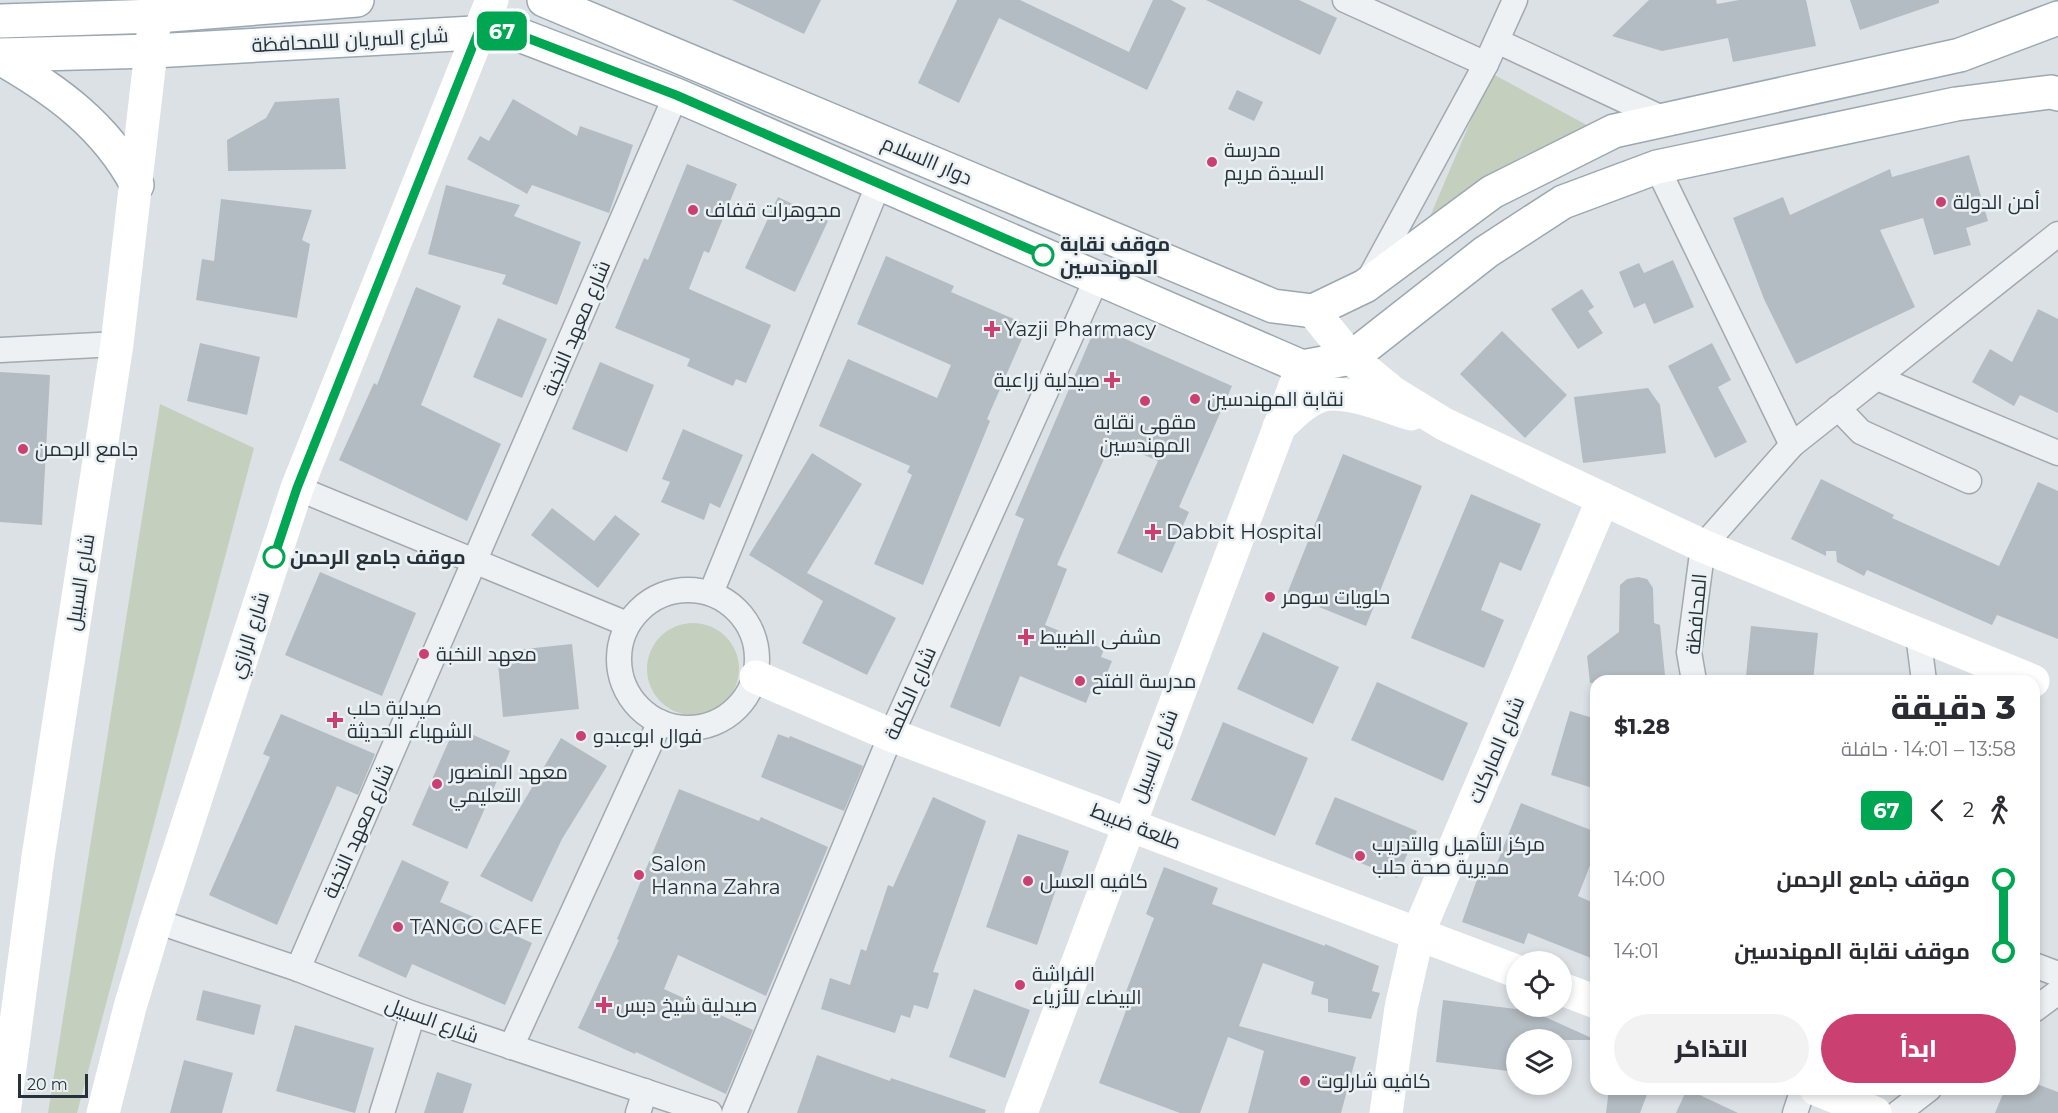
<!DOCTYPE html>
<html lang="ar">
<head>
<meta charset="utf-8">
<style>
	:root { --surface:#fff; --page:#f2f2f3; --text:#2b2b33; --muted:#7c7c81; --accent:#ca4171 }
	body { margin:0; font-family:Montserrat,Cairo,sans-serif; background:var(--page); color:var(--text); direction:rtl; height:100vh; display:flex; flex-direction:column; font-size:22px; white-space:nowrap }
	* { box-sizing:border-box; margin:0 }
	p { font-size:20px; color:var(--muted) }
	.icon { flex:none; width:33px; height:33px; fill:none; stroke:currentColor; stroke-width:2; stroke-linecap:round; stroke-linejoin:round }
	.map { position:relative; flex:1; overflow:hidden; direction:ltr }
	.details { position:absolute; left:1590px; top:675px; width:450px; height:420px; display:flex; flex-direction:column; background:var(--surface); border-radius:18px; box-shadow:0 3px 9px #0003; direction:rtl }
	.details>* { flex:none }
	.badge { padding:0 12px; border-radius:9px; font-size:21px; line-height:39px }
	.fabs { position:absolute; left:1506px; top:951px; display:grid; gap:12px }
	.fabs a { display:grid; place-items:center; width:66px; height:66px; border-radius:50%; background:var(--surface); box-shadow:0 3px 9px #0003; font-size:30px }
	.scale { position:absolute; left:18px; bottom:15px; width:70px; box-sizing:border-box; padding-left:6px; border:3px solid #26323b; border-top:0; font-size:16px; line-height:21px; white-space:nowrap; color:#26323b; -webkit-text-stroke:4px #ebf0f3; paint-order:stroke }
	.map>.badge { position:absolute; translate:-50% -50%; box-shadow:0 0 0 3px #fff }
	.legs { display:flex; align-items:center; gap:9px; height:66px; padding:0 24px; font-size:20px }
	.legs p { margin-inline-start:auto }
	.headline { display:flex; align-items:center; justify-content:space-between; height:102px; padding:0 24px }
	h1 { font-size:33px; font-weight:800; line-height:45px }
	.cta { display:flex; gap:12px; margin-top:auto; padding:12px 24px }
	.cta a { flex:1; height:69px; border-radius:36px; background:var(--accent); color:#fff; font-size:24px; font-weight:800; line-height:69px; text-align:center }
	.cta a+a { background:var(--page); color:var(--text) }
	ul { padding:0 24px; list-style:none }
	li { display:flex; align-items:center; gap:21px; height:72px; font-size:22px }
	li i { display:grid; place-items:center; width:9px; height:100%; margin:0 8px; background:currentColor }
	li i::after { content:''; width:15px; height:15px; margin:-8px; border:4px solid; border-radius:50%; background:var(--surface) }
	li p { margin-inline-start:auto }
	li:first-child i { background:linear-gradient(#0000 50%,currentColor 0) }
	li:last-child i { background:linear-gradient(currentColor 50%,#0000 0) }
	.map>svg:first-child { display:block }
	.green { fill:#c5cfbd }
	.building { fill:#b3bcc2 }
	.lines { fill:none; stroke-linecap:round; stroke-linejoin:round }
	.street-casing { stroke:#a2a9af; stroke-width:27 }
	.primary-casing { stroke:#9ba8b1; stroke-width:36 }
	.street { stroke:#eef1f4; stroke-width:24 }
	.secondary { stroke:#fff; stroke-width:33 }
	.primary { stroke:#fff; stroke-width:33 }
	.line-1-casing { stroke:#fff; stroke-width:14 }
	.line-1 { stroke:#00a651; stroke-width:9 }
	.poi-dot { fill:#ca4171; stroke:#ebf0f3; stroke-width:2 }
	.stop-1-dot { fill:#fff; stroke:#00a651; stroke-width:3 }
	.labels { text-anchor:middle; stroke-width:5; stroke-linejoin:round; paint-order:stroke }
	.street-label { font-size:20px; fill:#26323b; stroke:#ebf0f3 }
	.poi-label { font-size:20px; fill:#26323b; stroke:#ebf0f3; text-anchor:start }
	.stop-label { font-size:20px; font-weight:bold; fill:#26323b; stroke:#ebf0f3; text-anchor:start }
</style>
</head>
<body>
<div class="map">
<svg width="2058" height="1113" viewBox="0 0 2058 1113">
	<rect width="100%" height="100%" fill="#dce1e6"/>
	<g class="green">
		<path d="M 1491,73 L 1594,129 L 1521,157 L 1426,226 Z"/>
		<path d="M 160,404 L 254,448 L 77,1113 L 48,1113 Z"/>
		<circle cx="693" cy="669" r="46"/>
	</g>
	<g class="building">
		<path d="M 732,0 L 821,0 L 804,34 Z"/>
		<path d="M 957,0 L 1020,0 L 1129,52 L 1153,0 L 1171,0 L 1186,8 L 1147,90 L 999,18 L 959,103 L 918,83 Z"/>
		<path d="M 1206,0 L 1299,0 L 1337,18 L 1320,55 Z"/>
		<path d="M 1649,0 L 1716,0 L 1717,4 L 1739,0 L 1806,0 L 1816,46 L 1733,62 L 1728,38 L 1662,51 L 1612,36 Z"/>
		<path d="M 1850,0 L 1939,0 L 1939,3 L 1860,30 Z"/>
		<path d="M 1237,90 L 1263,102 L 1254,121 L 1228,109 Z"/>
		<path d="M 339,98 L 346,169 L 228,171 L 227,140 L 266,118 L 275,102 Z"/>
		<path d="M 513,99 L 577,136 L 580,126 L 633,145 L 609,213 L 532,185 L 527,194 L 467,159 L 480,136 L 489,141 Z"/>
		<path d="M 1969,155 L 1988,221 L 1966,228 L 1971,245 L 1934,255 L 1923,218 L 1880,230 L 1915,307 L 1796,364 L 1764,299 L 1733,218 L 1783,197 L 1790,215 L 1890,169 L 1892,177 Z"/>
		<path d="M 687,164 L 737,184 L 709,253 L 704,251 L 689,289 L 771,325 L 746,383 L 736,379 L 733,386 L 687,366 L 690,359 L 615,328 L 644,258 L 648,260 Z"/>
		<path d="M 446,185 L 520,205 L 514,216 L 581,242 L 557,305 L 502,284 L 506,275 L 428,254 Z"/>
		<path d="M 778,197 L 828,221 L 795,292 L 745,268 Z"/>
		<path d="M 221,199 L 312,210 L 302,240 L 310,244 L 297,318 L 196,300 L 202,259 L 214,261 Z"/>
		<path d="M 886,256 L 954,286 L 951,292 L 1028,325 L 987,419 L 990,421 L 923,585 L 874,564 L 912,475 L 907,472 L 910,466 L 819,426 L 848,359 L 937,398 L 951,365 L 857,324 Z"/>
		<path d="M 1673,260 L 1694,307 L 1654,324 L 1645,303 L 1634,308 L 1619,272 L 1639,263 L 1644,273 Z"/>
		<path d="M 416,287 L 461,306 L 421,405 L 501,444 L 467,521 L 339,460 L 374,383 L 377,385 Z"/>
		<path d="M 1582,289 L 1594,307 L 1588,311 L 1603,333 L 1578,349 L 1551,309 Z"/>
		<path d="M 2038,309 L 2058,319 L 2058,413 L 2020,395 L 2014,406 L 1972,382 L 1990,349 L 2012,362 Z"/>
		<path d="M 498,318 L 547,339 L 522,398 L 473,377 Z"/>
		<path d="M 1096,326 L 1232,386 L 1179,507 L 1189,512 L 1162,573 L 1117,553 L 1158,461 L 1112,441 L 1057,565 L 1067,569 L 1045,625 L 1104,649 L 1101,657 L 1112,661 L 1097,697 L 1090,693 L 1086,703 L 1020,676 L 1000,727 L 950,707 L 1024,519 L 1015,515 Z"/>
		<path d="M 1502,331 L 1567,395 L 1525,438 L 1460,374 Z"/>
		<path d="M 200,343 L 260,357 L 247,415 L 187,401 Z"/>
		<path d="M 1712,343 L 1731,380 L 1718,387 L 1747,442 L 1715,458 L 1668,366 Z"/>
		<path d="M 600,362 L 654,385 L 627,452 L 572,429 Z"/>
		<path d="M 0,372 L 50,375 L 42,525 L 0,522 Z"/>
		<path d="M 1648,388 L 1660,405 L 1666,453 L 1583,463 L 1574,397 Z"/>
		<path d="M 683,429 L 743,455 L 720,508 L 710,503 L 704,520 L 661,502 L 670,482 L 662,479 Z"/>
		<path d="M 812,453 L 862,484 L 807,573 L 896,618 L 867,675 L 802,643 L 823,601 L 749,555 Z"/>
		<path d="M 1343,454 L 1422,486 L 1366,626 L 1287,594 Z"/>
		<path d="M 1821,479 L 1894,515 L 1892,518 L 1999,566 L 2038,482 L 2058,491 L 2058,639 L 1997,615 L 1992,625 L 1867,570 L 1864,576 L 1837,562 L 1836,551 L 1826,551 L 1826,556 L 1791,539 Z"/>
		<path d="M 1471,494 L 1541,524 L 1521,571 L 1500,562 L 1481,610 L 1504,620 L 1484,668 L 1411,638 Z"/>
		<path d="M 552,508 L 594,541 L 615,515 L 640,534 L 598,588 L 531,535 Z"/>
		<path d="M 320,572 L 416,613 L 382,696 L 285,655 Z"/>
		<path d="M 1638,577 L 1647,579 L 1653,588 L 1654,623 L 1660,625 L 1665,675 L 1590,683 L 1587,656 L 1619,632 L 1620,585 L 1627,579 Z"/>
		<path d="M 1751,626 L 1818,633 L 1813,681 L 1746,676 Z"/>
		<path d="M 1263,632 L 1339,667 L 1313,724 L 1237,689 Z"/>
		<path d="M 572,644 L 579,709 L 503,717 L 497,652 Z"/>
		<path d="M 1377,682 L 1468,723 L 1443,781 L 1351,740 Z"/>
		<path d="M 1570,711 L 1596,719 L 1596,789 L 1551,775 Z"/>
		<path d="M 281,714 L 375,754 L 358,795 L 337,786 L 277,925 L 209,895 L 270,757 L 263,754 Z"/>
		<path d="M 1223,722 L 1308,758 L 1275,836 L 1191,800 Z"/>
		<path d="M 455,727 L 510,751 L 467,849 L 412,825 Z"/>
		<path d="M 778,734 L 789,738 L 790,736 L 863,766 L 844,811 L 761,777 Z"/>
		<path d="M 561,738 L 607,766 L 562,839 L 532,902 L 480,876 Z"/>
		<path d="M 679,789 L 759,821 L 761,817 L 828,847 L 766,996 L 678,955 L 664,989 L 753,1030 L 726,1094 L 636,1052 L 635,1054 L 578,1028 L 619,940 L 617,939 Z"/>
		<path d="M 933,797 L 986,821 L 933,972 L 939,973 L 928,1009 L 914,1005 L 910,1018 L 901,1015 L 895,1033 L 821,1009 L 830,978 L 850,985 L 861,949 L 866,951 L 888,885 L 893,887 Z"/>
		<path d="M 1335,797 L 1417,831 L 1397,878 L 1315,844 Z"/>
		<path d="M 1521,803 L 1596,832 L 1596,850 L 1578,896 L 1596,904 L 1596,960 L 1528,933 L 1524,944 L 1462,922 L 1481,868 L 1493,873 Z"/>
		<path d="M 1018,834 L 1069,851 L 1037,945 L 986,927 Z"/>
		<path d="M 402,860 L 449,882 L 440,902 L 532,943 L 505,1005 L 412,964 L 406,978 L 358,956 Z"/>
		<path d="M 1164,867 L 1218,888 L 1212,904 L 1325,946 L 1325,944 L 1379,966 L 1372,991 L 1380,993 L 1371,1019 L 1328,1012 L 1328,999 L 1311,994 L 1314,982 L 1263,963 L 1239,1026 L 1356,1057 L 1341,1113 L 1248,1113 L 1264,1051 L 1228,1037 L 1200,1113 L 1180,1113 L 1099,1083 L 1130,1000 L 1124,997 L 1154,918 L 1146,914 Z"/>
		<path d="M 974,989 L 1030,1010 L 1005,1078 L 949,1057 Z"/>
		<path d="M 203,990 L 261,1005 L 254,1035 L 196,1020 Z"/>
		<path d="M 1443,1000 L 1532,1011 L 1596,1040 L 1516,1040 L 1516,1072 L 1436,1062 Z"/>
		<path d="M 295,1025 L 374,1048 L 355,1113 L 276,1091 Z"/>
		<path d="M 817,1055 L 890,1081 L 891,1078 L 986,1110 L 985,1113 L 797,1113 Z"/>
		<path d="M 184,1060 L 233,1073 L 222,1113 L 170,1113 Z"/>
		<path d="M 437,1072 L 472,1084 L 463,1113 L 424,1113 Z"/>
		<path d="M 2034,1083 L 2058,1092 L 2058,1113 L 1995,1113 L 2005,1089 L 2034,1089 Z"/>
		<path d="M 1609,1089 L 1649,1089 L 1640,1113 L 1606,1113 Z"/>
		<path d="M 1687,1089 L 1738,1113 L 1676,1113 Z"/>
	</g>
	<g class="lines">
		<g class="street-casing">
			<g id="street">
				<path d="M 1345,0 L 1486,64"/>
				<path d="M 1497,41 L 1662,118"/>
				<path d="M 1657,167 L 1792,445"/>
				<path d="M 1369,279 L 1486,64 L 1515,0"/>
				<path d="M 0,350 L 117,344"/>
				<path d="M 1877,378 L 2058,453"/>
				<path d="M 1838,408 L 1861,432 L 1969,481"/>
				<path d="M 297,488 L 627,624"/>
				<circle cx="688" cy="659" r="69"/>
				<path d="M 711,593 L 879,183"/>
				<path d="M 1918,634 L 1924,681"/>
				<path d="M 1694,681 L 1689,652 L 1703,546 L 1792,445 L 2058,234"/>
				<path d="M 156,921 L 298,969 L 413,1014 L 710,1113"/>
				<path d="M 2034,965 L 2058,974"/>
				<path d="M 298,969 L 676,95"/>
				<path d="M 2034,1010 L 2058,992"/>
				<path d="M 511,1047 L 660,722"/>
				<path d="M 382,1113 L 413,1014"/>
				<path d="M 638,1113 L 645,1091"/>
				<path d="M 734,1113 L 891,735 L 1097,278"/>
				<path d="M 1795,1113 L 1803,1089"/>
				<path d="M 1898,1113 L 1929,1089"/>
			</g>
		</g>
		<g class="primary-casing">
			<g id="primary">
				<path d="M 544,0 L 1273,306 L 1313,311 L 1365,286 L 1492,192 L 1614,131 L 1960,55 L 2058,18"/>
				<path d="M 0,21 L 157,16 L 357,0"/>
				<path d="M 0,55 L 153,51 L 509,31 L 676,95 L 1302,367 L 1351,358 L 1486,252 L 1563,202 L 1657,167 L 1956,104 L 2051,92 L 2058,94"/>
				<path d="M 0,58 C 56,90 106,126 137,185"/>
			</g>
		</g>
		<use href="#street" class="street"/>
		<g class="secondary">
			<path d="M 1313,311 L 1351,358 L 1392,392 L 1444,424 L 1703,546 L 2033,681"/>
			<path d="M 1279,427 C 1292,415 1304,402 1320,396 C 1343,388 1388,407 1411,414"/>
			<path d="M 756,677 L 891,735 L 1516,971"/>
			<path d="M 1562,989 L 1596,1002"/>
			<path d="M 1816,1089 L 1875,1113"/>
			<path d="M 4,1113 L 38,857 L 117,344 L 157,0"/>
			<path d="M 103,1113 L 130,1007 L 156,921 L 297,488 L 492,0"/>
			<path d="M 1021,1113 L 1302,367"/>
			<path d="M 1386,1113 L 1401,1008 L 1418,933 L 1603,499"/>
		</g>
		<use href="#primary" class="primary"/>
	</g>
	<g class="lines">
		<g class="line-1-casing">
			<path id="line-1" d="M 274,557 L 297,488 L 478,33 L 509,31 L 676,95 L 1043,255"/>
		</g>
		<use href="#line-1" class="line-1"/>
	</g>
	<g class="poi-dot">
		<circle cx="1212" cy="162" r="6"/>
		<circle cx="1941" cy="202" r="6"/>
		<circle cx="693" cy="210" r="6"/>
		<path d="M989 320h6v6h6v6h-6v6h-6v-6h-6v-6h6z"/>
		<path d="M1109 371h6v6h6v6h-6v6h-6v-6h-6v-6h6z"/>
		<circle cx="1195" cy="399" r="6"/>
		<circle cx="1145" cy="401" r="6"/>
		<circle cx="23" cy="449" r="6"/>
		<path d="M1150 523h6v6h6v6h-6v6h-6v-6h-6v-6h6z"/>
		<circle cx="1270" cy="597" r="6"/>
		<path d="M1023 628h6v6h6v6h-6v6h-6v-6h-6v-6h6z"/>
		<circle cx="424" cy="654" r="6"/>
		<circle cx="1080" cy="681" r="6"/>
		<path d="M332 711h6v6h6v6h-6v6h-6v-6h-6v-6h6z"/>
		<circle cx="581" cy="736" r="6"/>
		<circle cx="437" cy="784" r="6"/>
		<circle cx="1360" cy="856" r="6"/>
		<circle cx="639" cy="875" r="6"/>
		<circle cx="1028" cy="881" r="6"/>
		<circle cx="398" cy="927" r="6"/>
		<circle cx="1020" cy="985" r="6"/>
		<path d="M601 996h6v6h6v6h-6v6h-6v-6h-6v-6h6z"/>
		<circle cx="1305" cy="1081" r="6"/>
	</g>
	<g class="stop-1-dot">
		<circle cx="1043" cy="255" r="10"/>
		<circle cx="274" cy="557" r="10"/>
	</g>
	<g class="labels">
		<g class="street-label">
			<text transform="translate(350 40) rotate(-3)" y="7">شارع السريان لللمحافظة</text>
			<text transform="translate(927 160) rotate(23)" y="7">دوار االسلام</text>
			<text transform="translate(576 328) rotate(-67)" y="7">شارع معهد النخبة</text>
			<text transform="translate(80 582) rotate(-81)" y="7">شارع السبيل</text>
			<text transform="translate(1696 614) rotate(-85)" y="7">المحافظة</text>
			<text transform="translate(249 635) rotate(-72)" y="7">شارع الرازي</text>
			<text transform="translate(910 693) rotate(-66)" y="7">شارع الكلمة</text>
			<text transform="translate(1496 750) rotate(-67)" y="7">شارع الماركات</text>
			<text transform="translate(1154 756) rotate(-69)" y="7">شارع السبيل</text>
			<text transform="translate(1136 826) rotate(21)" y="7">طلعة ضبيط</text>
			<text transform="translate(358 831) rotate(-66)" y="7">شارع معهد النخبة</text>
			<text transform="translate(432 1020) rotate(20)" y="7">شارع السبيل</text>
		</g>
		<g class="poi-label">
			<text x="1224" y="157">مدرسة<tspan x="1224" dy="23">السيدة مريم</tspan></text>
			<text x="1953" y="209">أمن الدولة</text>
			<text x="705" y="217">مجوهرات قفاف</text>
			<text x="1004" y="336">Yazji Pharmacy</text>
			<text x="1100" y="387" text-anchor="end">صيدلية زراعية</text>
			<text x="1207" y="406">نقابة المهندسين</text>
			<text x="1145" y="429" text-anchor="middle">مقهى نقابة<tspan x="1145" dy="23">المهندسين</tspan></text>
			<text x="35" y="456">جامع الرحمن</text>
			<text x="1166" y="539">Dabbit Hospital</text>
			<text x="1282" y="604">حلويات سومر</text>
			<text x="1040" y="644">مشفى الضبيط</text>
			<text x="436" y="661">معهد النخبة</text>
			<text x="1092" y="688">مدرسة الفتح</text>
			<text x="347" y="715">صيدلية حلب<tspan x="347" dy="23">الشهباء الحديثة</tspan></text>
			<text x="593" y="743">فوال ابوعبدو</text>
			<text x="449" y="779">معهد المنصور<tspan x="449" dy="23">التعليمي</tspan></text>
			<text x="1372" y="851">مركز التأهيل والتدريب<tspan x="1372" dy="23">مديرية صحة حلب</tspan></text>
			<text x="651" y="871">Salon<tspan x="651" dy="23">Hanna Zahra</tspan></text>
			<text x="1040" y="888">كافيه العسل</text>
			<text x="410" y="934">TANGO CAFE</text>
			<text x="1032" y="981">الفراشة<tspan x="1032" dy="23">البيضاء للأزياء</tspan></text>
			<text x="616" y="1012">صيدلية شيخ دبس</text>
			<text x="1317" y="1088">كافيه شارلوت</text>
		</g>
		<g class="stop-label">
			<text x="1060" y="251">موقف نقابة<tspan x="1060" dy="23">المهندسين</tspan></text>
			<text x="290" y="564">موقف جامع الرحمن</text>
		</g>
	</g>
</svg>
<div class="fabs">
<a><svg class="icon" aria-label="locate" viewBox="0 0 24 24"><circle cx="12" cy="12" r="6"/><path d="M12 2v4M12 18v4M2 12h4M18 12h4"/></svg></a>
<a><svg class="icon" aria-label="layers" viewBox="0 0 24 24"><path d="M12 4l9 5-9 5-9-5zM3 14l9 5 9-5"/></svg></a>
</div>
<div class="scale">20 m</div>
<b class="badge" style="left:502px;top:31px;background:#00a651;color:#fff">67</b>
<section class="details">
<div class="headline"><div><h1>3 دقيقة</h1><p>13:58 – 14:01 · حافلة</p></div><b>$1.28</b></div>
<div class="legs"><svg class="icon" aria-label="walk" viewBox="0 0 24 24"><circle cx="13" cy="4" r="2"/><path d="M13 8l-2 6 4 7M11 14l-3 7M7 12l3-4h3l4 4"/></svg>2<svg class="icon" aria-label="back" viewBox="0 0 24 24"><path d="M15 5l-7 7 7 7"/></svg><b class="badge" style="background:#00a651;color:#fff">67</b></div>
<ul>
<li><i style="color:#00a651"></i><b>موقف جامع الرحمن</b><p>14:00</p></li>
<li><i style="color:#00a651"></i><b>موقف نقابة المهندسين</b><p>14:01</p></li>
</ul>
<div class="cta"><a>ابدأ</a><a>التذاكر</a></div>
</section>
</div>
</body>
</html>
